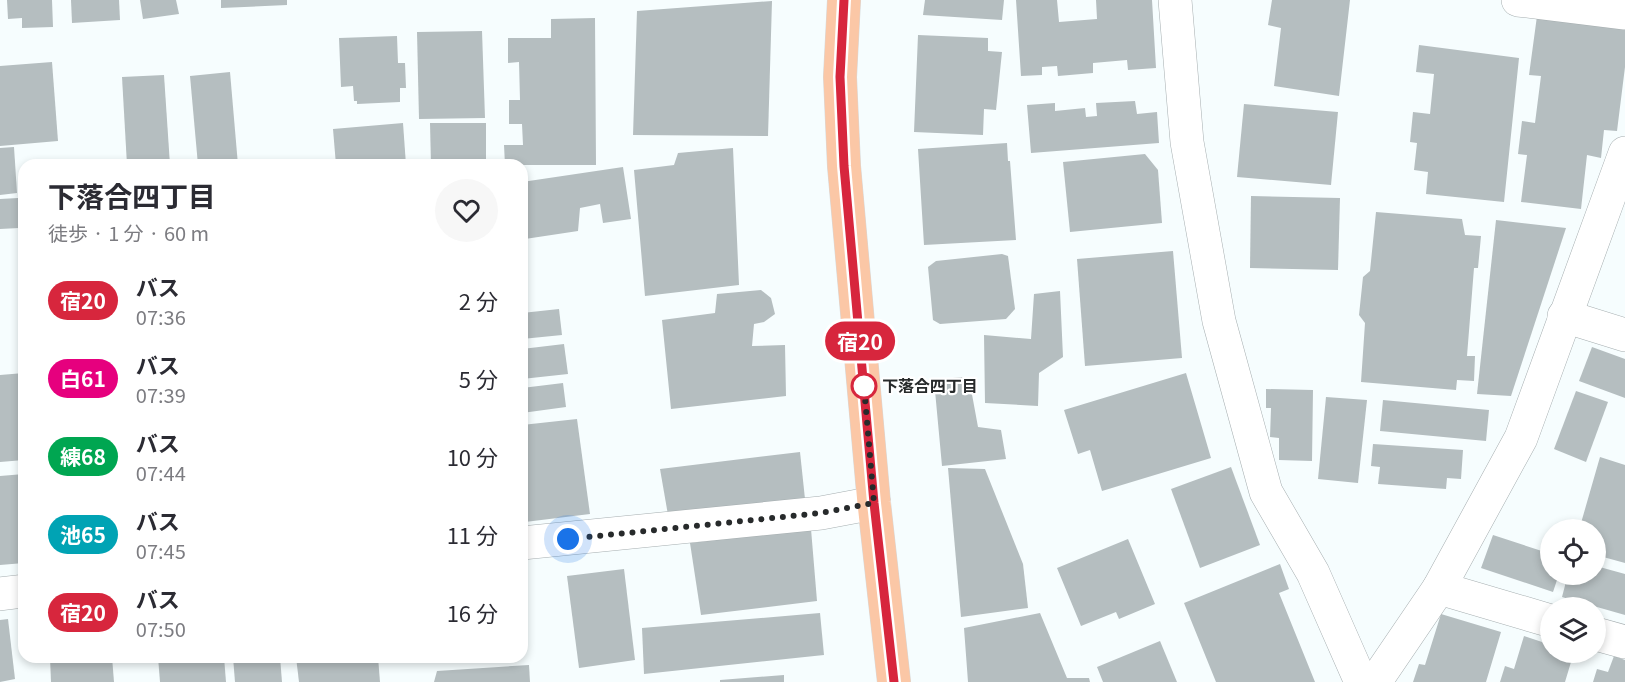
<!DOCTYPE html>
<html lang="ja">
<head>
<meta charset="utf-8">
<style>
	:root { --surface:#fff; --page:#f7f7f7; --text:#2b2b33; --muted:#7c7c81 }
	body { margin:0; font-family:Georgia,"Noto Sans JP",serif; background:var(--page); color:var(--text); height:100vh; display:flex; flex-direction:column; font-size:22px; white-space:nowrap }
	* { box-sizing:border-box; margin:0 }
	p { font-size:20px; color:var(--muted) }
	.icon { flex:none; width:33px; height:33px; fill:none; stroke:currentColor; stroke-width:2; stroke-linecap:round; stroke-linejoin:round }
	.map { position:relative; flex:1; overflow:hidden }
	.sheet { position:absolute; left:18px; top:159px; width:510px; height:504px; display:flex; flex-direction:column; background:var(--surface); border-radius:18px; box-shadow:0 3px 9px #0003 }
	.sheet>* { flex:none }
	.badge { padding:0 12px; border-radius:20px; font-size:21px; line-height:39px }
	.fabs { position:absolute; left:1540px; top:519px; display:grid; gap:12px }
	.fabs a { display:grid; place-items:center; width:66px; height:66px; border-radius:50%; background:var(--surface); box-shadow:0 3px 9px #0003; font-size:30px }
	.you { position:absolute; width:30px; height:30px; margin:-15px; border:4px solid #fff; border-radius:50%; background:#1a73e8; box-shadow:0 0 0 9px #1a73e833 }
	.map>.badge { position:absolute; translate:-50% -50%; box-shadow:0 0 0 3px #fff }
	.round { display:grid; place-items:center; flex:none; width:63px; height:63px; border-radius:32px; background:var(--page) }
	.overview { display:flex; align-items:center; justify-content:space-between; height:102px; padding:0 30px }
	h1 { font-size:28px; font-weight:700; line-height:45px }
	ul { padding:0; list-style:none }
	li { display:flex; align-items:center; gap:18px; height:78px; padding:0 30px }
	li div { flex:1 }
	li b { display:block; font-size:22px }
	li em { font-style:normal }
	li .badge { min-width:66px; font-weight:700; text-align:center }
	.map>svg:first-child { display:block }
	.building { fill:#b5bec0 }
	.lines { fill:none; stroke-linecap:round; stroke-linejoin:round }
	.minor-casing { stroke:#a6aeb0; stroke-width:34 }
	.primary-casing { stroke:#d8d9d9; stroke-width:34 }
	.minor { stroke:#fff; stroke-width:33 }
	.primary { stroke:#fbc7a6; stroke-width:33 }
	.line-casing { stroke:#fff; stroke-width:14 }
	.line { stroke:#d7263d; stroke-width:9 }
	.walk { stroke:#272a2b; stroke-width:6; stroke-dasharray:0 10.8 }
	.stop-dot { fill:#fff; stroke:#d7263d; stroke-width:3 }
	.labels { text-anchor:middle; stroke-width:4.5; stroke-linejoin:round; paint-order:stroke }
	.stop-label { font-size:16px; font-weight:bold; fill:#272a2b; stroke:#fff; text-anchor:start }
</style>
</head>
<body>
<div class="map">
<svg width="1625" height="682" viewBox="0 0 1625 682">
	<rect width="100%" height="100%" fill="#f6fdfe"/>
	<g class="building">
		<path d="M 7,0 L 52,0 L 53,27 L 22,28 L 22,18 L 8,19 Z"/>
		<path d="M 71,0 L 119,0 L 120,20 L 72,23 Z"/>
		<path d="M 140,0 L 176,0 L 179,14 L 143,19 Z"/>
		<path d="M 221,0 L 287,0 L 287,5 L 221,8 Z"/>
		<path d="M 925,0 L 1004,0 L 1002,20 L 923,15 Z"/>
		<path d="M 1016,0 L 1057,0 L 1059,22 L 1097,19 L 1096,0 L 1152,0 L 1156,68 L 1128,70 L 1127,60 L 1093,63 L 1093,73 L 1058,76 L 1057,66 L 1042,67 L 1042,75 L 1021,76 Z"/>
		<path d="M 1272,0 L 1350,0 L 1339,96 L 1274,86 L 1281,28 L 1268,25 Z"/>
		<path d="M 772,1 L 768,136 L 633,135 L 637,11 Z"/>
		<path d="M 1537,16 L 1625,26 L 1625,67 L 1617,131 L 1604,130 L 1601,158 L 1587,155 L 1581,209 L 1521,202 L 1527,155 L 1518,154 L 1522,121 L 1535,123 L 1541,76 L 1529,75 Z"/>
		<path d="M 595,18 L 596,165 L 505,165 L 504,145 L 523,145 L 522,124 L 509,124 L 509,100 L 520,100 L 519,62 L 508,63 L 508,38 L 551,38 L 551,19 Z"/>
		<path d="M 482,31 L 485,118 L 419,119 L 417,32 Z"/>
		<path d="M 918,35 L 988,38 L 988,51 L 1002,52 L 996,110 L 984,109 L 983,135 L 914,132 Z"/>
		<path d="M 397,36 L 398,63 L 405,63 L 406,88 L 400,88 L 400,102 L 357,104 L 357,101 L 354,101 L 353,86 L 341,87 L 339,38 Z"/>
		<path d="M 1419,45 L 1519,58 L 1504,202 L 1426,194 L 1428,172 L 1414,170 L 1417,143 L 1410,142 L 1413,112 L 1430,114 L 1434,74 L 1416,72 Z"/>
		<path d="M 52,62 L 58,141 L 0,146 L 0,66 Z"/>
		<path d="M 230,72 L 238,165 L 198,165 L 190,76 Z"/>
		<path d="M 164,75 L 170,165 L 127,165 L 122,77 Z"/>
		<path d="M 1135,101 L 1137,114 L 1157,112 L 1159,143 L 1031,153 L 1027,105 L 1055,103 L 1055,111 L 1085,108 L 1086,117 L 1097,116 L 1096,103 Z"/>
		<path d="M 1244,104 L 1338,112 L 1331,185 L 1237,177 Z"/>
		<path d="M 403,123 L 406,165 L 336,165 L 333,129 Z"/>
		<path d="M 430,123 L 486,123 L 486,165 L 431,165 Z"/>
		<path d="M 1007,143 L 1008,161 L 1010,161 L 1016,240 L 924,245 L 918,149 Z"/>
		<path d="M 14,147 L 17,193 L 0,195 L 0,148 Z"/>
		<path d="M 733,148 L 739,285 L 645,296 L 634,170 L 674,165 L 678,153 Z"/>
		<path d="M 1145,154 L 1158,170 L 1162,223 L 1070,232 L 1063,162 Z"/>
		<path d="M 623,167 L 631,219 L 603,223 L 600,204 L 580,208 L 578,231 L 525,239 L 522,182 Z"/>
		<path d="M 1251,196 L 1340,198 L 1338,270 L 1250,268 Z"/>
		<path d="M 18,198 L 19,228 L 0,229 L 0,199 Z"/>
		<path d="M 1376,212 L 1462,219 L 1465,235 L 1481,236 L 1478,268 L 1474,268 L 1467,356 L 1475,356 L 1474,381 L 1457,380 L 1456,390 L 1361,382 L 1365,323 L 1359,315 L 1363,277 L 1370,271 Z"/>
		<path d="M 1496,220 L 1566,228 L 1511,396 L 1477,394 Z"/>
		<path d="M 1173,251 L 1182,358 L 1085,366 L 1077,259 Z"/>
		<path d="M 1002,254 L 1008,256 L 1015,309 L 1006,319 L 940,324 L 933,320 L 928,267 L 936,261 Z"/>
		<path d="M 761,290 L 771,298 L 775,314 L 764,322 L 754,324 L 752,346 L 785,345 L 786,396 L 671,409 L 662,320 L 715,313 L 717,294 Z"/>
		<path d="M 1060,291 L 1063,357 L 1039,373 L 1038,406 L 985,403 L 984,335 L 1031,339 L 1034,294 Z"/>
		<path d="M 559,309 L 562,335 L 522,339 L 522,313 Z"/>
		<path d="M 564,344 L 568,374 L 522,379 L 522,349 Z"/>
		<path d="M 1592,347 L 1625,359 L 1625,398 L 1579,381 Z"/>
		<path d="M 24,373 L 24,460 L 0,462 L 0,375 Z"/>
		<path d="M 1186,373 L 1211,458 L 1102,491 L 1090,450 L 1078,454 L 1064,410 Z"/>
		<path d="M 962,377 L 971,389 L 978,427 L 1001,430 L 1006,459 L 942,466 L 934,380 Z"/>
		<path d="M 563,383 L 566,407 L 522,413 L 522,388 Z"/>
		<path d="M 1266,389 L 1313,390 L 1312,461 L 1279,460 L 1279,438 L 1270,437 L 1271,408 L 1266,408 Z"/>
		<path d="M 1576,391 L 1608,402 L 1586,462 L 1554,449 Z"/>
		<path d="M 1326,397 L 1367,400 L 1358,483 L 1318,479 Z"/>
		<path d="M 1383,400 L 1489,410 L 1486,441 L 1380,431 Z"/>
		<path d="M 577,419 L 590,514 L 525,522 L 522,491 L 522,425 Z"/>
		<path d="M 1373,444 L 1463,450 L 1461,479 L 1447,478 L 1446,489 L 1378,484 L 1380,467 L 1371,466 Z"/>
		<path d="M 800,452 L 805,499 L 668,515 L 660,469 Z"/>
		<path d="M 1600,457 L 1625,465 L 1625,563 L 1596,555 L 1596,530 L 1579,530 Z"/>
		<path d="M 1231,467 L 1260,545 L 1200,568 L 1171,489 Z"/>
		<path d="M 948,468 L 985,469 L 1023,564 L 1028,608 L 961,617 Z"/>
		<path d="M 24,474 L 24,563 L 0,565 L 0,476 Z"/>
		<path d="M 811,529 L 817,601 L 701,615 L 690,543 Z"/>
		<path d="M 1493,535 L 1551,554 L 1551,574 L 1559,574 L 1553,592 L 1481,568 Z"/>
		<path d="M 1128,539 L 1155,604 L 1119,619 L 1116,612 L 1081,626 L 1057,568 Z"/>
		<path d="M 1280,564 L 1289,589 L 1279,593 L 1315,682 L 1216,682 L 1184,603 Z"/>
		<path d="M 1596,566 L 1625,574 L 1625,615 L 1562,597 L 1568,574 L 1596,574 Z"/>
		<path d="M 624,569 L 635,660 L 579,668 L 567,576 Z"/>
		<path d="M 820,613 L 824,655 L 644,674 L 642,628 Z"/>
		<path d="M 1040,613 L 1067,678 L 1089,678 L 1090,682 L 968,682 L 964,628 Z"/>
		<path d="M 1441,614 L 1501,632 L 1486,682 L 1413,682 L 1419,664 L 1425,665 Z"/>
		<path d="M 522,615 L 524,615 L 526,638 L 522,638 Z"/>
		<path d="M 8,619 L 15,679 L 0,682 L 0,620 Z"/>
		<path d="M 1524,636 L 1551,645 L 1551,652 L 1574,652 L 1565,682 L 1500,682 L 1505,666 L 1514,669 Z"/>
		<path d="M 1160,641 L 1177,682 L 1103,682 L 1097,667 Z"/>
		<path d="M 1614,656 L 1625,660 L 1625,682 L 1593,682 L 1597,669 L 1608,672 Z"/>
		<path d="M 50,657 L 112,657 L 114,682 L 51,682 Z"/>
		<path d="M 158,657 L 224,657 L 226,682 L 160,682 Z"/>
		<path d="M 233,657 L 280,657 L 282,682 L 235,682 Z"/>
		<path d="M 296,657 L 378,657 L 380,682 L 299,682 Z"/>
		<path d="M 437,657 L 462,657 L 462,659 L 438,661 Z"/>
		<path d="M 529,665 L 530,682 L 434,682 L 437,671 Z"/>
		<path d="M 784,675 L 784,682 L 720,682 L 720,680 Z"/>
	</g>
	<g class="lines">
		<g class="minor-casing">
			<g id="minor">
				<path d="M 1175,0 L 1187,142 L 1219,321 L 1266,492 L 1313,573 L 1361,682"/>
				<path d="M 1518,0 L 1625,13"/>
				<path d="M 1564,316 L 1625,335"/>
				<path d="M 522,543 L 821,513 L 874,503"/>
				<path d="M 1439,588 L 1521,438 L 1625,153"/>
				<path d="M 0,594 L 24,591"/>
				<path d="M 1596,634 L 1625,642"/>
				<path d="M 1375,682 L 1439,588 L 1551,621"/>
			</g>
		</g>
		<g class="primary-casing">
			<path id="primary" d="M 844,0 L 840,77 L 844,166 L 874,503 L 894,682"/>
		</g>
		<use href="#minor" class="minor"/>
		<use href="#primary" class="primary"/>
	</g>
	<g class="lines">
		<g class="line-casing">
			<path id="line" d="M 844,0 L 840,77 L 844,166 L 874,503 L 894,682"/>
		</g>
		<use href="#line" class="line"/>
		<path class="walk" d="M 568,539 L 821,513 L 874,503 L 864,386"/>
	</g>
	<circle class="stop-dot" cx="864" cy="386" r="12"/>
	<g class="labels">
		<g class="stop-label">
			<text x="882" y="392">下落合四丁目</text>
		</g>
	</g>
</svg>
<div class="fabs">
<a><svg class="icon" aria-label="locate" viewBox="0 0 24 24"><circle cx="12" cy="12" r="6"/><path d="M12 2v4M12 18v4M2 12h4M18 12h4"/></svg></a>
<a><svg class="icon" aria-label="layers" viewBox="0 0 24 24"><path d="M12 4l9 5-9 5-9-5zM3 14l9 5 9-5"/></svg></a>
</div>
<div class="you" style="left:568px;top:539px"></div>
<b class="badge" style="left:860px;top:341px;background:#d7263d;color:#fff">宿20</b>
<section class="sheet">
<div class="overview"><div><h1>下落合四丁目</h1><p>徒歩 · 1 分 · 60 m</p></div><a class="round"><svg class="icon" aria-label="heart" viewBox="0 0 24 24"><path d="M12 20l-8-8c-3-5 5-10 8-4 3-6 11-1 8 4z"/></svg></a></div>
<ul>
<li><span class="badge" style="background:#d7263d;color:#fff">宿20</span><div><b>バス</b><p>07:36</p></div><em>2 分</em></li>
<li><span class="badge" style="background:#e6007e;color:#fff">白61</span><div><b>バス</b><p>07:39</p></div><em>5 分</em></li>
<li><span class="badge" style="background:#00a651;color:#fff">練68</span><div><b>バス</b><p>07:44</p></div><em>10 分</em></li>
<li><span class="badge" style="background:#00a3b4;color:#fff">池65</span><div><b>バス</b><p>07:45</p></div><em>11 分</em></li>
<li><span class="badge" style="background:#d7263d;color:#fff">宿20</span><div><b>バス</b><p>07:50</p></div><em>16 分</em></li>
</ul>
</section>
</div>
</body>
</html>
